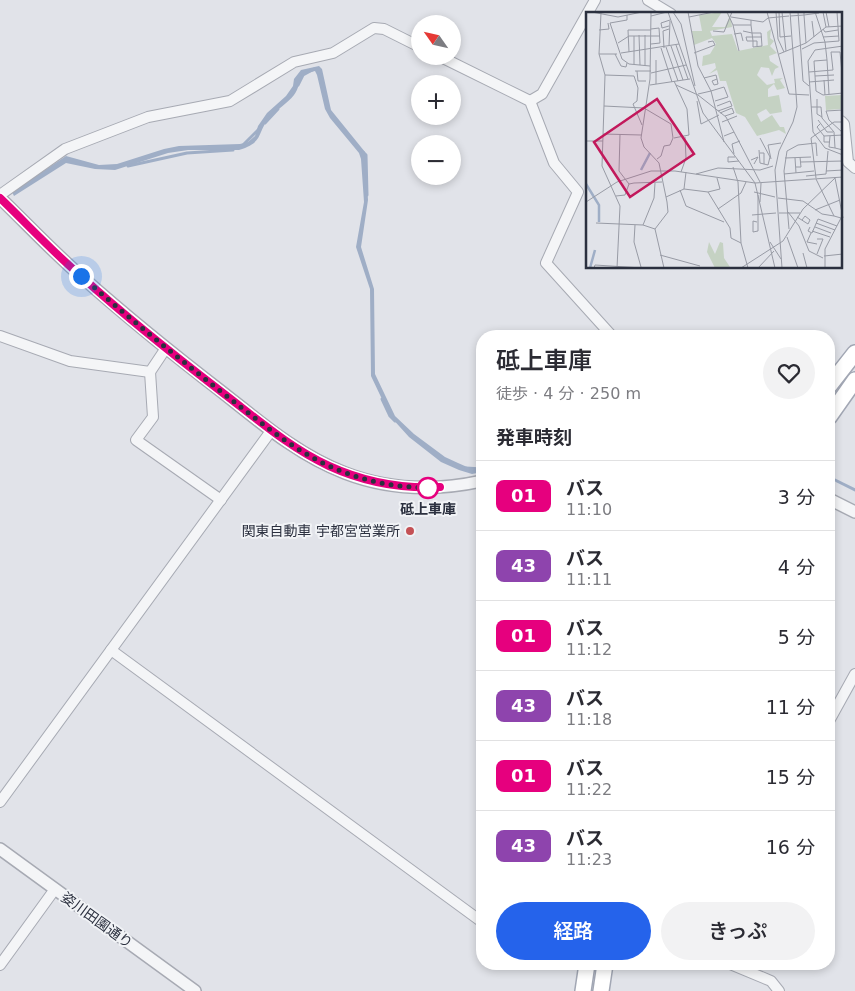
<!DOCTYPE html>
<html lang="ja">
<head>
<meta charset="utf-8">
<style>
	:root { --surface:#fff; --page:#f2f2f3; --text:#2b2b33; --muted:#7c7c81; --line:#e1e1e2; --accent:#2563eb }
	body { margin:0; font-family:"DejaVu Sans","Noto Sans JP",sans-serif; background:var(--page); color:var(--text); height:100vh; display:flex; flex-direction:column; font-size:19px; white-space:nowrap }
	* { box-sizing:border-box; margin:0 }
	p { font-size:16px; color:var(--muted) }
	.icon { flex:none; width:28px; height:28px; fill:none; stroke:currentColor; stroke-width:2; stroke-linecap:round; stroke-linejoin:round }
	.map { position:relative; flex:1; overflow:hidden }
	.side { position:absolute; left:476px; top:330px; width:359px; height:640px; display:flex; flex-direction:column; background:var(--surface); border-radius:20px; box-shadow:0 2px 8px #0003 }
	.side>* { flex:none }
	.badge { padding:0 10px; border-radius:8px; font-size:18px; line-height:32px }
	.needle { width:32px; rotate:304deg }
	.fabs { position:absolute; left:411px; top:15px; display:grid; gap:10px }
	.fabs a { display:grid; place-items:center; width:50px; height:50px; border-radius:50%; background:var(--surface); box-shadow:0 2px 8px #0003; font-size:25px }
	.you { position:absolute; width:25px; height:25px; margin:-12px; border:4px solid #fff; border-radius:50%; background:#1a73e8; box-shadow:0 0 0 8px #1a73e833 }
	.map>.badge { position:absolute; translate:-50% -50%; box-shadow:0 0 0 2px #fff }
	h2 { padding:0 20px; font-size:19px; line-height:45px }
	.round { display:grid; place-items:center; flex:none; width:52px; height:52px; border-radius:26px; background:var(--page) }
	.overview { display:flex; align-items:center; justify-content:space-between; height:85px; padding:0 20px }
	h1 { font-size:24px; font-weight:600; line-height:38px }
	.primary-button { display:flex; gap:10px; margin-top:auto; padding:10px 20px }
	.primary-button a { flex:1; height:58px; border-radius:30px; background:var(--accent); color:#fff; font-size:20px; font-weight:600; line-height:58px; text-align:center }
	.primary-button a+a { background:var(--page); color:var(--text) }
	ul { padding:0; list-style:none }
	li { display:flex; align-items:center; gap:15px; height:70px; padding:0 20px; border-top:1px solid var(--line) }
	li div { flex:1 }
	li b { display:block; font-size:19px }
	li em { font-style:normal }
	li .badge { min-width:55px; font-weight:700; text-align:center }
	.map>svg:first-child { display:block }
	.water { fill:#9faec6 }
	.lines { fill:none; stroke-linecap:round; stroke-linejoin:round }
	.stream { stroke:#9faec6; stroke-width:3 }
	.minor-casing { stroke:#a7aab3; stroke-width:12 }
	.tertiary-casing { stroke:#a7aab3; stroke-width:14 }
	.primary-casing { stroke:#a2a7b4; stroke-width:18 }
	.minor { stroke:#f4f5f7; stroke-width:10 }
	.tertiary { stroke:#f4f5f7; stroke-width:11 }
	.primary { stroke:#fff; stroke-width:15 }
	.line-casing { stroke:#fff; stroke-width:11 }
	.line { stroke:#e6007e; stroke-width:8 }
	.walk { stroke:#2b303f; stroke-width:5; stroke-dasharray:0 9 }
	.stop-dot { fill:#fff; stroke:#e6007e; stroke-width:2.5 }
	.poi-dot { fill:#c45155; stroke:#f1f3f6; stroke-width:2 }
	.labels { text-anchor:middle; stroke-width:4; stroke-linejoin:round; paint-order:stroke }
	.stop-label { font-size:14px; font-weight:bold; fill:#2b303f; stroke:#f1f3f6 }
	.poi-label { font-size:14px; fill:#2b303f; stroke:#f1f3f6; text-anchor:end }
	.street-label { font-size:14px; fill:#2b303f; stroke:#f1f3f6 }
	.inset-river { fill:none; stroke:#9faec6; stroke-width:2.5 }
	.inset-road { fill:none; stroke:#989ba5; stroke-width:1 }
	.view { fill:#c2185b; fill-opacity:0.15; stroke:#c2185b; stroke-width:2.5 }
	.inset-edge { fill:none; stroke:#2b303f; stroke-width:2.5 }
</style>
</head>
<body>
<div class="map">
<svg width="855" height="991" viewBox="0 0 855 991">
	<rect width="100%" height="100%" fill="#e1e3e9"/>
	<path class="water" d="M 319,66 L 322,69 L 331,110 L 365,152 L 368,200 L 361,247 L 374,289 L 375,374 L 395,416 L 414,434 L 445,457 L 458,463 L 474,470 L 482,468 L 482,472 L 472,474 L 459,470 L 441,462 L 409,437 L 390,416 L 371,376 L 370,289 L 356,247 L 364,202 L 361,159 L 359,153 L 330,118 L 325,109 L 317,75 L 315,71 L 304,74 C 299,80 299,89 294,95 C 287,104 277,109 270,117 C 256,133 265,142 239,150 L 188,150 L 168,153 L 115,170 L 95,169 L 66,163 L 14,196 L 12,192 L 66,156 L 99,165 L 117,164 L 164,149 L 179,146 L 240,144 L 248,142 L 255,136 L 258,126 L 267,113 L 286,96 L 293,86 L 294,79 L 301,70 Z"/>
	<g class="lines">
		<g class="stream">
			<path d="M 298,85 L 303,75 L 314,69"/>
			<path d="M 265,123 L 278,109"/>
			<path d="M 244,144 L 259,129"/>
			<path d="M 363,152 L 366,155 L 367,195"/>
			<path d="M 128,166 L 187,153 L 233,150"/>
			<path d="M 382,399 L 390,416 L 395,421"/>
			<path d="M 466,468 L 482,469"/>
			<path d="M 835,480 L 855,490"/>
		</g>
		<g class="minor-casing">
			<g id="minor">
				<path d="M 648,0 L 671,14"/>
				<path d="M 439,56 L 530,101 L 554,163 L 578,192 L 546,263 L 612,336"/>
				<path d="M 530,101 L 542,94 L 595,0"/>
				<path d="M 841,121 L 844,124 L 848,162 L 855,168"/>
				<path d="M 0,195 L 65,149 L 148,117 L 230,101 L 294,62 L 333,53 L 374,28 L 384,29 L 420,47"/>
				<path d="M 0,336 L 70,361 L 150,372 L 166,348"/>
				<path d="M 150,372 L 153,417 L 136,440 L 221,500"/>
				<path d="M 111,650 L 482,922"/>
				<path d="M 829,721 L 855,674"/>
				<path d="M 0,802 L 271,431"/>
				<path d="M 730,964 L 771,981 L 779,991"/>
				<path d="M 0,965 L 55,889"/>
			</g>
		</g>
		<g class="tertiary-casing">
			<g id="tertiary">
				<path d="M 0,198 C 27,224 53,252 82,277 C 127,317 174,355 222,392 C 260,422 298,455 345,473 C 389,490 436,491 482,481"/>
				<path d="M 829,499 L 855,512"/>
				<path d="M 0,849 L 195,991"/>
			</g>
		</g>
		<g class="primary-casing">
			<g id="primary">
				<path d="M 829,386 L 855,353"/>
				<path d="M 829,417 L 855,380"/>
				<path d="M 583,991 L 587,964"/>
				<path d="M 601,991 L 605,964"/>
			</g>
		</g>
		<use href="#minor" class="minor"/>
		<use href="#tertiary" class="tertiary"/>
		<use href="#primary" class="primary"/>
	</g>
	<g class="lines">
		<g class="line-casing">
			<path id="line" d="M 0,198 C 27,224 53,252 82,277 C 127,318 175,356 223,393 C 257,419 290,448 329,466 C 364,482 401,489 440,487"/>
		</g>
		<use href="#line" class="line"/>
		<path class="walk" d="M 81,276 C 129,318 178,358 228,397 C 265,426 302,457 346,473 C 372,483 400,487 428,488"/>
	</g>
	<circle class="stop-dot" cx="428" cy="488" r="10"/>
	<circle class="poi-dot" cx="410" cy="531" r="5"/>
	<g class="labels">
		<g class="stop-label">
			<text x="428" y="514">砥上車庫</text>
		</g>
		<g class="poi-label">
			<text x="400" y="536">関東自動車 宇都宮営業所</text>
		</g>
		<g class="street-label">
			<text transform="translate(97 920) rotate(36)" y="5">姿川田園通り</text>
		</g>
	</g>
	<g transform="translate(586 12)">
		<rect width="256" height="256" fill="#e1e3e9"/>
		<path d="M 136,0 L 126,15 L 139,15 L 143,6 L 140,0 L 145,7 L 146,15 L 124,19 L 126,24 L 146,22 L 152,39 L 182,33 L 181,20 L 185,17 L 184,26 L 188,29 L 184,34 L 191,41 L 183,44 L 184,49 L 193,55 L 189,57 L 186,64 L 183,56 L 175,55 L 171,63 L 181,73 L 189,71 L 188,67 L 197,66 L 194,68 L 199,76 L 191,78 L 188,72 L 182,77 L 182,85 L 193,83 L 196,100 L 184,102 L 180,97 L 171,102 L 175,110 L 186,103 L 194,115 L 198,115 L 200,122 L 193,118 L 171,124 L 159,105 L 150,101 L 140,69 L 134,69 L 131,58 L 123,62 L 130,56 L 129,51 L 116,54 L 117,44 L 124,42 L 130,32 L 126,26 L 108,33 L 106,19 L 116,19 L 113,3 ZM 256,83 L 256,97 L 240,98 L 239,84 ZM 123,230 L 129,242 L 134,230 L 137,231 L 138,246 L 144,255 L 129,256 L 121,240 Z" fill="#c5d2c3"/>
		<path class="inset-river" d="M 55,158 L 64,141M 0,172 L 13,193 L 13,210M 4,256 L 9,238"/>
		<path class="inset-road" d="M 6,0 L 32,5 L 56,0M 65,0 L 64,67 L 55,126 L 58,135 L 73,151 L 81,190 L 82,200 L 69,217 L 78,256M 82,0 L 117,101 L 169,171 L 189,256M 87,0 L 95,12 L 109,74M 102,0 L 112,54 L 125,79 L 138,75 L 142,85 L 129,89M 141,0 L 147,13 L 165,13M 181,0 L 203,82 L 223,83M 190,0 L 192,27 L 198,40M 193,0 L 194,25 L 205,24M 196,0 L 200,39M 212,0 L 217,69 L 223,74M 229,0 L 239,30 L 241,48 L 228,49 L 230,79 L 237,83 L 257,81M 237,0 L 240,15M 240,0 L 243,15M 15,1 L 13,42 L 19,63 L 16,154 L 34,194 L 31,256M 41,3 L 41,8 L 24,11 L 36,47 L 43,52 L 64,54M 65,4 L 81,0M 204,4 L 218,3 L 218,0M 103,5 L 128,0M 145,5 L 177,10 L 182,6 L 203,4M 226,9 L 228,25M 147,13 L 153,39M 83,14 L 76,16 L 75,11 L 84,8M 237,17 L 239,20 L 252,18M 13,18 L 23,17 L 22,11M 127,19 L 138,20 L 146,0M 157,19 L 166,21 L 175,21 L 176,34 L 167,35 L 167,29 L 165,13 L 165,8M 148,22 L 155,21 L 157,29M 53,23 L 54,53M 59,23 L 59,54M 237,25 L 253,24M 32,31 L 43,24 L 74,24M 220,31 L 218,3 L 233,1M 65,32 L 74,31 L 73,16 L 65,17M 90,33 L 102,67M 83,34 L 84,9M 85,34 L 97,68M 171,34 L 171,29 L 161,29 L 160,25 L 176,25M 257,34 L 229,38 L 222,49 L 227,120 L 239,136 L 257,143M 80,35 L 92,69M 75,36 L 86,70M 78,36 L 77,19 L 83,17M 216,37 L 228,31 L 253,29 L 251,0M 43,40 L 42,18 L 65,18M 35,41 L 93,32M 108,41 L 129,33 L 127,29 L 122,30M 13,42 L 31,42M 29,42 L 35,54 L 40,55 L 41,51M 193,42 L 220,31 L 240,15 L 257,14M 241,48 L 243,82M 48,52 L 48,24M 49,59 L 65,59M 51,59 L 52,69 L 60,69M 223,60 L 247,58 L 245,40 L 254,40 L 256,61M 65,61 L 100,53M 19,63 L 48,64 L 52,76 L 51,89 L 47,92 L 56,113M 229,64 L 248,63M 118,66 L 130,63 L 131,67 L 132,72 L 128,73 L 126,69 L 131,67M 238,68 L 239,83M 223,70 L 248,68M 70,72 L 70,48M 64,73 L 104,67M 90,73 L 112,83 L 140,105 L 148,120 L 138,124M 112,82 L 125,79 L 138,130M 231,87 L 231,102 L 236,105M 111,89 L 115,112 L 133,103M 18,94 L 58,96 L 85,112 L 87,126 L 84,133 L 78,134 L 75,144 L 71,147M 131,94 L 144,89 L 146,94 L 132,99M 225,95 L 235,95 L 236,106 L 248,120 L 249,136 L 257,138M 257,98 L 240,99 L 243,108 L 257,121M 134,101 L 146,96 L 148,101 L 139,104M 232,108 L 241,120 L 247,120M 136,110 L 151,104M 234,112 L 231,115 L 238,124 L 238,130 L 244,130M 148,120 L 174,170M 17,122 L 55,123M 34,122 L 33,159 L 43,172M 238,124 L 257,123M 244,124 L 243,135 L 249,136M 88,126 L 103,123 L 101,97 L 88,69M 0,129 L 17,129M 173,138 L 174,151 L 182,153 L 184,145 L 174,126M 174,141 L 178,141 L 178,152M 148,142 L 146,132 L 154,129M 149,145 L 142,145 L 142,150 L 153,149M 199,146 L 225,145M 209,146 L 210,161M 185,147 L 182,133 L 195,131M 165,148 L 172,145 L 168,152M 215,150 L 257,149M 147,155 L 152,170 L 155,231M 210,155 L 215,155 L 214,145M 240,159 L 257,158M 95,160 L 100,146 L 99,125M 100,160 L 98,177 L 122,180 L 144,216 L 145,226 L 155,231 L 162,256M 110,162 L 132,156 L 174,158 L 187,154M 198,162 L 228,159M 220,164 L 240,162 L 242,139M 230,166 L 225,126 L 248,110 L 257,110M 249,166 L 257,206M 230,167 L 248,204 L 255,206M 94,178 L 100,194 L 138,210M 122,180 L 134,177 L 131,166M 168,180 L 189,185M 30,184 L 39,183 L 43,172 L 48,171 L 76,170M 80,185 L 98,177M 192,186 L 217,189 L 236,202 L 248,204M 0,190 L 31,170 L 65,159 L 89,159 L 169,171 L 257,165M 174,190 L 175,171M 132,197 L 155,181 L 160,170M 229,198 L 254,188M 202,200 L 213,214 L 223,239 L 237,246M 193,201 L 214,201M 166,203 L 190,201M 211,205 L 222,212 L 224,208 L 219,204 L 216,208M 171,210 L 167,209 L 167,220 L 172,219 L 172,183M 10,211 L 57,213 L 69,217M 230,211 L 249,218M 49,213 L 48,230 L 55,255M 57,213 L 68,186 L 69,171M 224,215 L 222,219 L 226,221 L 232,207 L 251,214M 229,215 L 245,221M 203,217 L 198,159 L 201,139 L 212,133 L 230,131 L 231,144M 226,219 L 244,225M 225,221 L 221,230 L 231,232M 201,225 L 212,256M 184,230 L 195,247M 217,241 L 221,256M 231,242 L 237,227 L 231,227M 74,243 L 114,254M 238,244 L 257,242M 8,256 L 9,253 L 56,256M 155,256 L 197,229 L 217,197 L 249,166M 172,256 L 188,239M 196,256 L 189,158 L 193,139 L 207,110 L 211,95 L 204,0M 239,256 L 239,237 L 255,206"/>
		<path class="view" d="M 71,87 L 108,142 L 44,185 L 8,130 Z"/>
		<rect width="256" height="256" class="inset-edge"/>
	</g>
</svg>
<div class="fabs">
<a><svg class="needle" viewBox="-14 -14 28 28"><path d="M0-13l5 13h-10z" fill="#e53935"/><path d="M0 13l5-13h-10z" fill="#7c7c81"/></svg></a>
<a>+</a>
<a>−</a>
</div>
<div class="you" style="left:81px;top:276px"></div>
<section class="side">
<div class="overview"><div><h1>砥上車庫</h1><p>徒歩 · 4 分 · 250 m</p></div><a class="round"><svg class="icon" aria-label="heart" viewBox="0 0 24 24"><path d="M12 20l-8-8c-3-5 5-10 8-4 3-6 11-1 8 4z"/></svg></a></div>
<h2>発車時刻</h2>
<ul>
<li><span class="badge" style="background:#e6007e;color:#fff">01</span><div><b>バス</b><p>11:10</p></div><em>3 分</em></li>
<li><span class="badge" style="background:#8e44ad;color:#fff">43</span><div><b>バス</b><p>11:11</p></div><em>4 分</em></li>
<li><span class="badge" style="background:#e6007e;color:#fff">01</span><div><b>バス</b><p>11:12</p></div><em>5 分</em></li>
<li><span class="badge" style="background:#8e44ad;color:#fff">43</span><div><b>バス</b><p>11:18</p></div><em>11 分</em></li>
<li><span class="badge" style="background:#e6007e;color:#fff">01</span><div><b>バス</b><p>11:22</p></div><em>15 分</em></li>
<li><span class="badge" style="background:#8e44ad;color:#fff">43</span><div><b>バス</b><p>11:23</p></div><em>16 分</em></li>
</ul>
<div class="primary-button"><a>経路</a><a>きっぷ</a></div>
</section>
</div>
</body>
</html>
